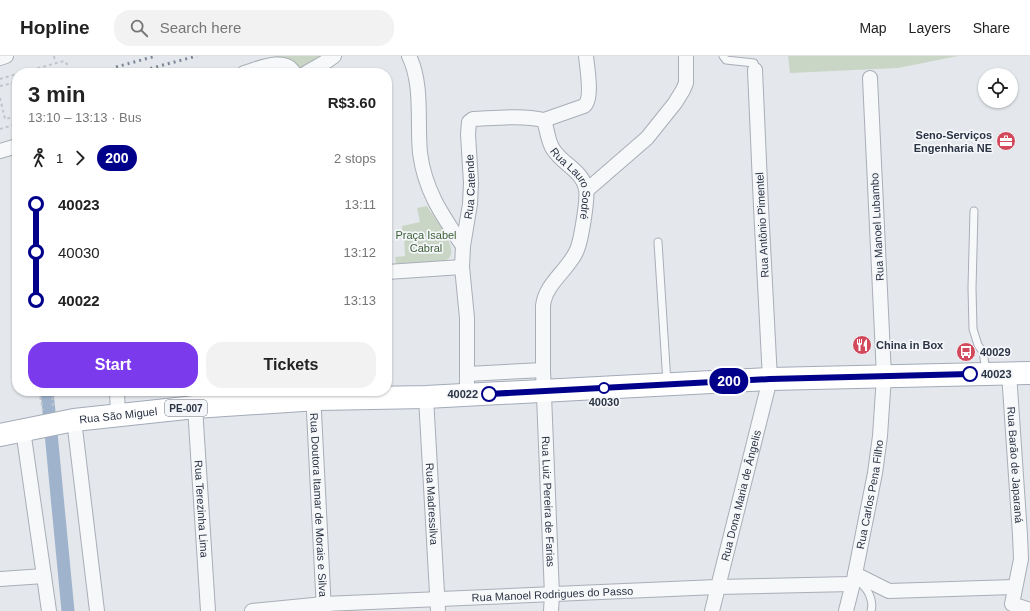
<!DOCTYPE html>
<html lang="en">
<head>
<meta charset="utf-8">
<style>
	:root { --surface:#fff; --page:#f2f2f2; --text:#222; --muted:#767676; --line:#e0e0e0; --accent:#7c3aed }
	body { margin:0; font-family:Helvetica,sans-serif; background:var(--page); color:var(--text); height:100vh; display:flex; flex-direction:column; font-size:15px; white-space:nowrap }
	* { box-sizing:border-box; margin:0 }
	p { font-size:13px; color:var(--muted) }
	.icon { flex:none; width:22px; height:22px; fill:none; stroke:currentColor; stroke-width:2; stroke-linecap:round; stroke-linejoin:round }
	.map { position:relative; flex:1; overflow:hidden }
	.panel { position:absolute; left:12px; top:12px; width:380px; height:328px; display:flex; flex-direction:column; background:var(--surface); border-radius:16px; box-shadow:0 1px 3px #0004 }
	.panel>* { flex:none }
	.badge { padding:0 8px; border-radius:13px; font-size:14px; line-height:26px }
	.tools { position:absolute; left:978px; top:12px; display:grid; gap:8px }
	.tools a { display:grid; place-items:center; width:40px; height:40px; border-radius:50%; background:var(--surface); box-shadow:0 1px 3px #0004; font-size:20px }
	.map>.badge { position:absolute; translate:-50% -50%; box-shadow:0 0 0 2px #fff }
	.legs { display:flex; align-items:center; gap:6px; height:44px; padding:0 16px; font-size:13px }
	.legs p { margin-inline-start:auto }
	.overview { display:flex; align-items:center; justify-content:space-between; height:68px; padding:0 16px }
	h1 { font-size:22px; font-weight:700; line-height:30px }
	.action { display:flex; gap:8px; margin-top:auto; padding:8px 16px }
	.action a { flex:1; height:46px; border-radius:16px; background:var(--accent); color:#fff; font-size:16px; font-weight:700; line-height:46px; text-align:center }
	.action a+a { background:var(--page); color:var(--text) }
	ul { padding:0 16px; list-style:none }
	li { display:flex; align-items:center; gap:14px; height:48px; font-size:15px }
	li i { display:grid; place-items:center; width:6px; height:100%; margin:0 5px; background:currentColor }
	li i::after { content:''; width:10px; height:10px; margin:-5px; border:3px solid; border-radius:50%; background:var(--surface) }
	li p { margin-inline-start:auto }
	li:first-child i { background:linear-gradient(#0000 50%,currentColor 0) }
	li:last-child i { background:linear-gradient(currentColor 50%,#0000 0) }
	header { display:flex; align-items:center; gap:24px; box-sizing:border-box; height:56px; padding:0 20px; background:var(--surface); border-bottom:1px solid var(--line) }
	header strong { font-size:19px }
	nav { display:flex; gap:22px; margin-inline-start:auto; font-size:14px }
	.search { width:280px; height:36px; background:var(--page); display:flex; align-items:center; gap:10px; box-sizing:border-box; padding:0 14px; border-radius:16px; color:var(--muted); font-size:15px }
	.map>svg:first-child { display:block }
	.green { fill:#c9d6c5 }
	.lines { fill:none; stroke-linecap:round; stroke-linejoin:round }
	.canal { stroke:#9fb4cc; stroke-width:13 }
	.lane-casing { stroke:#a9aeb7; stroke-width:9 }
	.street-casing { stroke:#a9aeb7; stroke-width:16 }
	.primary-casing { stroke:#a3abb8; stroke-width:24 }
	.path { stroke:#c2c5cb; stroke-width:2; stroke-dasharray:3 3; stroke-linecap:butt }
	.lane { stroke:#f7f8fa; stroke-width:7 }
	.street { stroke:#f7f8fa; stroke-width:14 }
	.primary { stroke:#fff; stroke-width:22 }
	.rail { stroke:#7d8696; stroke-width:3; stroke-dasharray:2 4; stroke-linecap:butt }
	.path-bridge { stroke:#c2c5cb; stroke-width:2; stroke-dasharray:3 3; stroke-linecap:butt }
	.line-1-casing { stroke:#fff; stroke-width:9 }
	.line-1 { stroke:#00008b; stroke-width:6 }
	.stop-1-dot { fill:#fff; stroke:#00008b; stroke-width:2 }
	.labels { text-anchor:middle; stroke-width:3.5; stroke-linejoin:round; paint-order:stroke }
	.shield { fill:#f4f6f9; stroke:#676e7b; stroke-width:1 }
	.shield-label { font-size:10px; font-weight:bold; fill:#2b3445 }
	.poi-label { font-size:11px; font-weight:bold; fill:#2b3445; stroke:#f4f6f9; text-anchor:start }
	.street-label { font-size:11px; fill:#2b3445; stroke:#f4f6f9 }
	.park-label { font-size:11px; fill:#3f6138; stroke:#f4f6f9 }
	.stop-label { font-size:11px; font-weight:bold; fill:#2b3445; stroke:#f4f6f9; text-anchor:start }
</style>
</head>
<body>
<header>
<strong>Hopline</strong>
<div class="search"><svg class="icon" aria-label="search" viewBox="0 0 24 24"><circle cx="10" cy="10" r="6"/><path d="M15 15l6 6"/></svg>Search here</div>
<nav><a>Map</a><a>Layers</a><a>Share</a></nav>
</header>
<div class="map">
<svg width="1030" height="555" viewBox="0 0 1030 555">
	<rect width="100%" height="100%" fill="#e4e7ec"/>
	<g class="green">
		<path d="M 277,0 L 335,0 L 302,14 L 260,9 L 258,5 Z"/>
		<path d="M 788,0 L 958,0 L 898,12 L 790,17 Z"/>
		<path d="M 427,150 C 432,159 467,200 443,205 L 396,208 L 395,201 L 405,200 L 404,179 L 402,179 L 402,170 L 420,166 L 417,152 Z"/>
	</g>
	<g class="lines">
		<path class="canal" d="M 47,335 L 68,555"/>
		<g class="lane-casing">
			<g id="lane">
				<path d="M 723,0 L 726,4 L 754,7 L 755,14"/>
				<path d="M 974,155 L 972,232 L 973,273 L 978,289 L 983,296 L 986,315"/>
				<path d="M 658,186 L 667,327"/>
				<path d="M 859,526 C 868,532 874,545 871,555"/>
			</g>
		</g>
		<g class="street-casing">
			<g id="street">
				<path d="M 409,0 C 423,28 417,66 420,97 C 425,135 442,159 463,190"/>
				<path d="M 0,2 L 6,0"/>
				<path d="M 244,17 C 258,13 285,0 294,17"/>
				<path d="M 306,17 L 327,5 L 334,0"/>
				<path id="s1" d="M 544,64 C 547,73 548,86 553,93 C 562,108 583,115 586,133 C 588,142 581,187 576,196 C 567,215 545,228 543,250 L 543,314 L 552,539 L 551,555"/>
				<path d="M 544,64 L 584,50 C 593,43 587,11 586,0"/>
				<path d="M 0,95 L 17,90"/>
				<path d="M 587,134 L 647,82 L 675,47 L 683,34 L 686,27 L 686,0"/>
				<path d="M 387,216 L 462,211"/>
				<path id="s2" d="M 1009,317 L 1020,479 L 1021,503 L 1012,548 L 1030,554"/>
				<path d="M 467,318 L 543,314"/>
				<path d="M 117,335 L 118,360"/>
				<path id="s3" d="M 313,336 L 324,555"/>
				<path id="s4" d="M 467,339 L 467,262 L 462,211 L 463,190 L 470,148 L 471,127 L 468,78 L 469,66 L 473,63 C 496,62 521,59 544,64"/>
				<path id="s5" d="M 426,341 L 438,555"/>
				<path id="s6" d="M 195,351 L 208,555"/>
				<path d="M 74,364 L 97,555"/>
				<path d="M 23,374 L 49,555"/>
				<path d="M 855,518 L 889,535 L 1014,531"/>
				<path d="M 0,523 L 44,520"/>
				<path id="s7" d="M 252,555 L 324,548 L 717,531 L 852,528"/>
				<path id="s8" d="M 712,555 L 770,323 L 761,151 L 755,14"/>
				<path id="s9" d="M 846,555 L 854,523 L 875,417 L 880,380 L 884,320 L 870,22"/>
			</g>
		</g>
		<g class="primary-casing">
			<g id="primary">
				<path id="s10" d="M 0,379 L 74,364 L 195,351 L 318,343 L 426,341 L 770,323 L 1030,317"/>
			</g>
		</g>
		<g class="path">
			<path d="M 54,0 L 55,5"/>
			<path d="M 0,23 L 17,18"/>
			<path d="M 0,30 L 17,26"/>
			<path d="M 0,73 L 17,68"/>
			<path d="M 39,335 L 43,354"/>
			<path d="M 52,335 L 53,352"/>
		</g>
		<use href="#lane" class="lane"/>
		<use href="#street" class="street"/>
		<use href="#primary" class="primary"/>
		<g class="rail">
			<path d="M 116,11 L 156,0"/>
			<path d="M 133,17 L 197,0"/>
		</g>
		<g class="path-bridge">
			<path d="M 20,17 L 64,5 L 67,8 L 66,13 L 49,17"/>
			<path d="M 0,42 L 5,63 L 17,60"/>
		</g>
	</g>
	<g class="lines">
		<g class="line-1-casing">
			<path id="line-1" d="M 489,338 L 770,323 L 970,318"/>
		</g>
		<use href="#line-1" class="line-1"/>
	</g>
	<defs>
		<g id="office-disc" transform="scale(1)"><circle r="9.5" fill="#d1495b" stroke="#f4f6f9"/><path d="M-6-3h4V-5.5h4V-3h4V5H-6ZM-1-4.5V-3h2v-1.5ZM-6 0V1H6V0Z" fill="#fff"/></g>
		<g id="restaurant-disc" transform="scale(1)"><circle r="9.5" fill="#d1495b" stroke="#f4f6f9"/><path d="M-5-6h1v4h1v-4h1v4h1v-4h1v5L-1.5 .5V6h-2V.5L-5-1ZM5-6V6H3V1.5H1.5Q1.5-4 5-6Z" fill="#fff"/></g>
		<g id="bus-disc" transform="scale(1)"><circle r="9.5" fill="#d1495b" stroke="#f4f6f9"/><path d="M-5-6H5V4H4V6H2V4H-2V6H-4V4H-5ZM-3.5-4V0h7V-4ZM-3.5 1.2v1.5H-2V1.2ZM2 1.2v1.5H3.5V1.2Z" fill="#fff"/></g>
	</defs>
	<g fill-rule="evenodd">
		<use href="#office-disc" x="1006" y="85"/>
		<use href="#restaurant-disc" x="862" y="289"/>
		<use href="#bus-disc" x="966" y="296"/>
	</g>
	<g class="stop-1-dot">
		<circle cx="970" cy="318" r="7"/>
		<circle cx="604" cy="332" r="5"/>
		<circle cx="489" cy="338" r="7"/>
	</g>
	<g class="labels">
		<rect class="shield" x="165" y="344" width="42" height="16" rx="3"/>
		<g class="shield-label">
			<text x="186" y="356">PE-007</text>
		</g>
		<g class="poi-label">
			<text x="992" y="83" text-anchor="end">Seno-Serviços<tspan x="992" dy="13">Engenharia NE</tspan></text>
			<text x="876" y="293">China in Box</text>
			<text x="980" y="300">40029</text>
		</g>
		<g class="street-label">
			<text dy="4" stroke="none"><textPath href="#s1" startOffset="72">Rua Lauro Sodré</textPath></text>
			<text dy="4" stroke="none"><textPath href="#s4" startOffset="209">Rua Catende</textPath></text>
			<text transform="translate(762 169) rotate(-93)" y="4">Rua Antônio Pimentel</text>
			<text transform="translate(877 171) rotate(-93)" y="4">Rua Manoel Lubambo</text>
			<text dy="4" stroke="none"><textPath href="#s10" startOffset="120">Rua São Miguel</textPath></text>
			<text dy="4" stroke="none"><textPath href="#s2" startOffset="92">Rua Barão de Japaraná</textPath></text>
			<text dy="4" stroke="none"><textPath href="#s9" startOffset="119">Rua Carlos Pena Filho</textPath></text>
			<text dy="4" stroke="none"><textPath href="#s8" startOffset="119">Rua Dona Maria de Ângelis</textPath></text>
			<text dy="4" stroke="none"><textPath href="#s1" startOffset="407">Rua Luiz Pereira de Farias</textPath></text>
			<text dy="4" stroke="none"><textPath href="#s5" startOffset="107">Rua Madressilva</textPath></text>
			<text dy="4" stroke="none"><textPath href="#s3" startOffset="113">Rua Doutora Itamar de Morais e Silva</textPath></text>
			<text dy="4" stroke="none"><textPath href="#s6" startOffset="102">Rua Terezinha Lima</textPath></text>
			<text dy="4" stroke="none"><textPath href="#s7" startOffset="301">Rua Manoel Rodrigues do Passo</textPath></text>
		</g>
		<g class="park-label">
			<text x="426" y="183">Praça Isabel<tspan x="426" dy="13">Cabral</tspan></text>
		</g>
		<g class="stop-label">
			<text x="981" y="322">40023</text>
			<text x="478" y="342" text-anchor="end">40022</text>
			<text x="604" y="350" text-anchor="middle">40030</text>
		</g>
	</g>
</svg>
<div class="tools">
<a><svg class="icon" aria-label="locate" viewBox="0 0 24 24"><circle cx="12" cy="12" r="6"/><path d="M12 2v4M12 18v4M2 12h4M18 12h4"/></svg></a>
</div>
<b class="badge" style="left:729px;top:325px;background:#00008b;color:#fff">200</b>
<section class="panel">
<div class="overview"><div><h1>3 min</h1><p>13:10 – 13:13 · Bus</p></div><b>R$3.60</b></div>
<div class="legs"><svg class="icon" aria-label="walk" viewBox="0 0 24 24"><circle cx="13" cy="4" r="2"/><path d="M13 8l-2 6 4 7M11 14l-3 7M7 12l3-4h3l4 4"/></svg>1<svg class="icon" aria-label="forward" viewBox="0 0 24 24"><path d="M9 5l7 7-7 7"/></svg><b class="badge" style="background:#00008b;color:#fff">200</b><p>2 stops</p></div>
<ul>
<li><i style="color:#00008b"></i><b>40023</b><p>13:11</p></li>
<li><i style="color:#00008b"></i><span>40030</span><p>13:12</p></li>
<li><i style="color:#00008b"></i><b>40022</b><p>13:13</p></li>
</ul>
<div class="action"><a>Start</a><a>Tickets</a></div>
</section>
</div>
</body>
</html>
